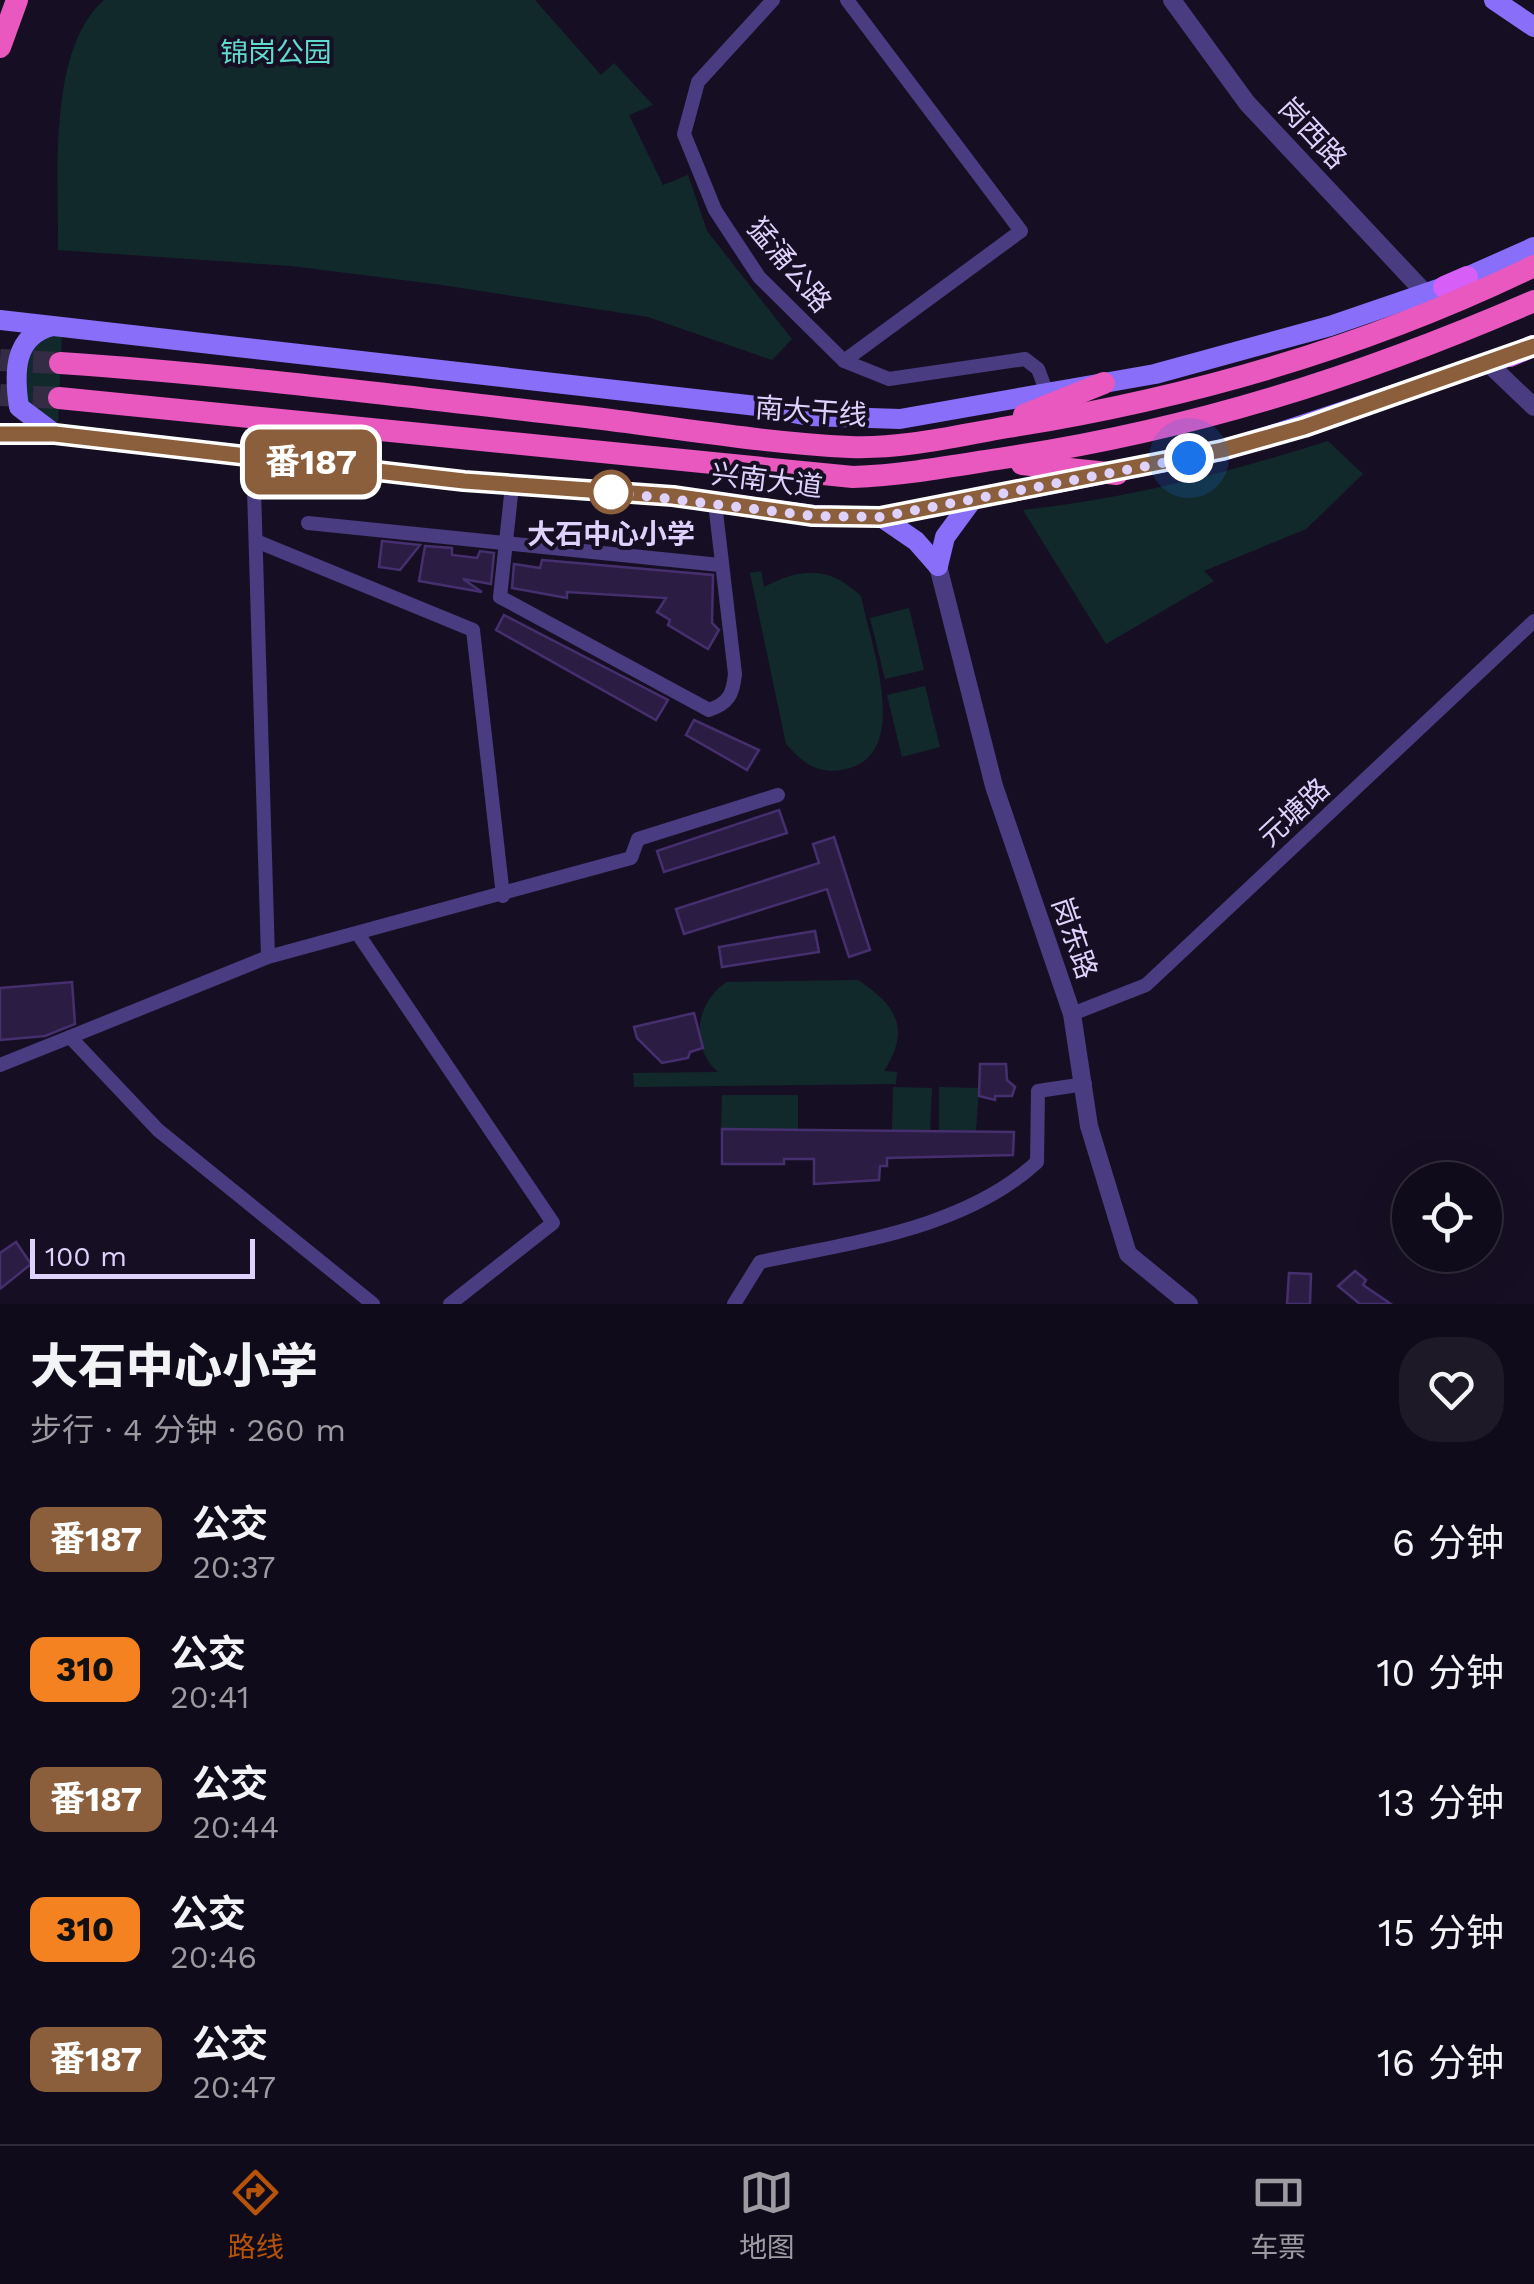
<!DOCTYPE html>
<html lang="zh">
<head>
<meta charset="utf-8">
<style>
	:root { --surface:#100b1a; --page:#1e1927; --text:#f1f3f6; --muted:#9c9ba2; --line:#302b39; --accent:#b45309 }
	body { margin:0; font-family:"Work Sans","Noto Sans SC",sans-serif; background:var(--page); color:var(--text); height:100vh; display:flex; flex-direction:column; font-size:38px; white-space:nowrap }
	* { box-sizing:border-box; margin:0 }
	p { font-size:32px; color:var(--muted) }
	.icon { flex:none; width:55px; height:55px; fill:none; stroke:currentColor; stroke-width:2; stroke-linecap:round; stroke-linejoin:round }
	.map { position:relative; height:1304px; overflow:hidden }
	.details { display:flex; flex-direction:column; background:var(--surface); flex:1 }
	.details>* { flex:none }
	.badge { padding:0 20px; border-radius:15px; font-size:35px; line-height:65px }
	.buttons { position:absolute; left:1392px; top:1162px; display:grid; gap:20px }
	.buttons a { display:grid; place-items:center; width:110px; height:110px; border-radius:50%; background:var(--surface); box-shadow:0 10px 40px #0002,0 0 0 2px var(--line); font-size:50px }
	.scale { position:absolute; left:30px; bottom:25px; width:225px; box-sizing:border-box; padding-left:10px; border:5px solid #ded2fd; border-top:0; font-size:28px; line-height:35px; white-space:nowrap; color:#ded2fd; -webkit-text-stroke:8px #160f23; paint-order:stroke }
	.you { position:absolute; width:50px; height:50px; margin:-25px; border:8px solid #fff; border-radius:50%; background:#1a73e8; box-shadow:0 0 0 15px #1a73e833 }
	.map>.badge { position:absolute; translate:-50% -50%; box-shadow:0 0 0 5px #fff }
	.round { display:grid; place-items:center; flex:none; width:105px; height:105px; border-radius:40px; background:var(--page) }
	.headline { display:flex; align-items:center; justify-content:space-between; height:170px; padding:0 30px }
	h1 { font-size:48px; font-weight:800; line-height:75px }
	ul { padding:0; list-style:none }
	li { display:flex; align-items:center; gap:30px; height:130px; padding:0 30px }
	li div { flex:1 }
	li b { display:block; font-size:38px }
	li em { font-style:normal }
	li .badge { min-width:110px; font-weight:700; text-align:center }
	.tab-bar { display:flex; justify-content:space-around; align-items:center; height:140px; border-top:2px solid var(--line); background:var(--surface); font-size:28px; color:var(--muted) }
	.tab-bar a { display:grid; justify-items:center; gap:5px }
	.tab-bar .active { color:var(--accent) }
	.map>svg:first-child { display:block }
	.green { fill:#12292c }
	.building { fill:#2a1c43; stroke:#462f6e; stroke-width:2.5 }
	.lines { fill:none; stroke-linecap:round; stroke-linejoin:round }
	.trunk-tunnel { stroke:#342c44; stroke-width:22; stroke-dasharray:22 11; stroke-linecap:butt }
	.minor { stroke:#4a3c80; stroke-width:14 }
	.tertiary { stroke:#4a3c80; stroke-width:18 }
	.secondary { stroke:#886ef9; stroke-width:20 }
	.primary { stroke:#d85ef8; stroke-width:22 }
	.trunk { stroke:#e858bf; stroke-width:22 }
	.line-casing { stroke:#fff; stroke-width:22 }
	.line { stroke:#8b5e3c; stroke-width:15 }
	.walk { stroke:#ded2fd; stroke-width:10; stroke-dasharray:0 18 }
	.stop-dot { fill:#fff; stroke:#8b5e3c; stroke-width:5 }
	.labels { text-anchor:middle; stroke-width:8; stroke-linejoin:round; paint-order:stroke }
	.park-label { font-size:28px; fill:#61dad0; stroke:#160f23 }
	.street-label { font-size:28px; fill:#ded2fd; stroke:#160f23 }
	.stop-label { font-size:28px; font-weight:bold; fill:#ded2fd; stroke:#160f23 }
</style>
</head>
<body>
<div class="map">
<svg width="1534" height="1304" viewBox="0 0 1534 1304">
	<rect width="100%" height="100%" fill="#160f23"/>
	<g class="green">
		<path d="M 104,0 L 535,0 L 601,75 L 614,63 L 653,105 L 629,115 L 663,185 L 688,175 L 707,231 L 792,339 L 772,360 L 648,317 L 442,285 L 291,266 L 58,250 C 59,179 47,50 104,0 Z"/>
		<path d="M 62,333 L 58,422 C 9,411 16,366 44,336 Z"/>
		<path d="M 1328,441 L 1363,474 L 1306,529 L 1204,571 L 1214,581 L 1106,644 L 1023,510 C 1128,499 1227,473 1328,441 Z"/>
		<path d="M 761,571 L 764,587 C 802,567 829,566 861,596 C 870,643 913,754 846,769 C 818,775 804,764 786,744 L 750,573 Z"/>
		<path d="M 909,608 L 924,670 L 885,679 L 870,618 Z"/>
		<path d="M 925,686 L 940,747 L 902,757 L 887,695 Z"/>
		<path d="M 858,980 C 897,1006 911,1029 884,1071 L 897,1072 L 896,1084 L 634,1087 L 633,1073 L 718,1072 C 689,1047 696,1001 727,982 Z"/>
		<path d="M 893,1087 L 932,1088 L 930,1132 L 892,1131 Z"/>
		<path d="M 939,1087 L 979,1088 L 976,1132 L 939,1131 Z"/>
		<path d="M 722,1095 L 798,1095 L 798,1131 L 721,1130 Z"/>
	</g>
	<g class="building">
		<path d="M 382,541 L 420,545 L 400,570 L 379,567 Z"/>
		<path d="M 425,546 L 452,548 L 452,555 L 477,558 L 480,551 L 494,553 L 491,584 L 463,579 L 482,592 L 419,581 Z"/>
		<path d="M 542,560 L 713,575 L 712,623 L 719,630 L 708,649 L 668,625 L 670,620 L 657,612 L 666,598 L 567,592 L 567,598 L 512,588 L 514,564 L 540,568 Z"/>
		<path d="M 504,615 L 668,700 L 656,720 L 496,630 Z"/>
		<path d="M 694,720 L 759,750 L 747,770 L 686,735 Z"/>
		<path d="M 779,810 L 787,833 L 664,872 L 657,851 Z"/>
		<path d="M 834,837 L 870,950 L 849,957 L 827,889 L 684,934 L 676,909 L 819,863 L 813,844 Z"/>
		<path d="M 815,931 L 819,952 L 722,967 L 719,947 Z"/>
		<path d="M 72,982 L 75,1024 L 45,1036 L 0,1040 L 0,988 Z"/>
		<path d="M 694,1013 L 703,1048 L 690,1052 L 688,1058 L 662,1063 L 637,1038 L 634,1027 Z"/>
		<path d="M 980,1064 L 1006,1064 L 1007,1080 L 1015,1087 L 1012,1096 L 995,1096 L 995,1100 L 979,1096 Z"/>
		<path d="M 722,1129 L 1014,1132 L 1013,1155 L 887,1158 L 887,1166 L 880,1166 L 879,1180 L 814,1184 L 814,1159 L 784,1159 L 784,1164 L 722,1164 Z"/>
		<path d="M 16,1242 L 31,1264 L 0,1289 L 0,1253 Z"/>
		<path d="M 1355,1271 L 1366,1280 L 1363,1285 L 1391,1304 L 1360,1304 L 1338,1286 Z"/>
		<path d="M 1289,1273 L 1311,1274 L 1310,1304 L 1287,1304 Z"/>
	</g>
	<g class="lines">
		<g class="trunk-tunnel">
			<path d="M 0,360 L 60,363"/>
			<path d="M 0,395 L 59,398"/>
		</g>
		<g class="minor">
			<path d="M 773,0 L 698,82 L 684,134 L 715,210 L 759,277 L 844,361 L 889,379 L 1025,359 L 1038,369 L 1047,393"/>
			<path d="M 844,361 L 1021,231 L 847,0"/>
			<path d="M 253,456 L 268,957"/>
			<path d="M 512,486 L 500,597 L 709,710 C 729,703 733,694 735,674 L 715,503"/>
			<path d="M 308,523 L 720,565"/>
			<path d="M 256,541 L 473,630 L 503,896"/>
			<path d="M 358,934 L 553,1223 L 450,1304"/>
			<path d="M 1072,1014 L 1146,985 L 1534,621"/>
			<path d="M 70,1037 L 268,957 L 631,858 L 638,839 L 778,795"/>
			<path d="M 0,1065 L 70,1037 L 158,1130 L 373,1304"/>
			<path d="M 734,1304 L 760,1262 C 853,1242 964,1229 1037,1162 L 1038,1091 L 1085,1084"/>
		</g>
		<g class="tertiary">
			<path d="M 1172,0 L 1247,103 L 1426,294"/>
			<path d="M 1489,364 L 1534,407"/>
			<path d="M 938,566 L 994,786 L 1072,1014 L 1089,1126 L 1128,1254 L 1189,1304"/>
		</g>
		<g class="secondary">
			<path d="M 1494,0 L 1534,27"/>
			<path d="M 1467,277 L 1534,247"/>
			<path d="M 0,320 L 757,406 L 809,416 L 900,419 L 1155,374 L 1330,326 L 1444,287"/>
			<path d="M 52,326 C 13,336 14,374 19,407 L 55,434"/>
			<path d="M 0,434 L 55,434 L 464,481 L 673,496 L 813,515 L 881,517 L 1223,451 L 1510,356"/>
			<path d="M 881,517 L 916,541 L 938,566"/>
			<path d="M 938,566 L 945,537 L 973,499"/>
		</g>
		<g class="primary">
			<path d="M 1444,287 L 1467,277"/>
			<path d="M 1510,356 L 1533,346"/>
		</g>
		<g class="trunk">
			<path d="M 0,47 L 17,0"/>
			<path d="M 60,363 C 239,375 416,398 594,418 C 679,428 765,443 850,447 C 903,449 956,436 1008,427 C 1191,398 1367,347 1534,266"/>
			<path d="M 59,398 L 853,477 C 904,475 953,466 1004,458 C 1192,430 1359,377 1534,301"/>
			<path d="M 1024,415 L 1104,383"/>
			<path d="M 1022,464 L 1117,474"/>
		</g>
	</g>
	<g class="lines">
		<g class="line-casing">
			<path id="line" d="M 0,434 L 55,434 L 464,481 L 673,496 L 813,516 L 880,517 L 1222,450 L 1304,427 L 1534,346"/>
		</g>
		<use href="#line" class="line"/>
		<path class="walk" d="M 611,492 L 813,516 L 880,517 L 1189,458"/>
	</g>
	<circle class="stop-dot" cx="611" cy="492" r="20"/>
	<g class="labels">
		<g class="park-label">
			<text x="276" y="62">锦岗公园</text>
		</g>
		<g class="street-label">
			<text transform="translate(1313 133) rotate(47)" y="10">岗西路</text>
			<text transform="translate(790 265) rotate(50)" y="10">猛涌公路</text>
			<text transform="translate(811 411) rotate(4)" y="10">南大干线</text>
			<text transform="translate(767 480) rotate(7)" y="10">兴南大道</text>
			<text transform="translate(1294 812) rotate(-43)" y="10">元塘路</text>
			<text transform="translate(1075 938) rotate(71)" y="10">岗东路</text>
		</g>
		<g class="stop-label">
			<text x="611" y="544">大石中心小学</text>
		</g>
	</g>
</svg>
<div class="buttons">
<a><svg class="icon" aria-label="locate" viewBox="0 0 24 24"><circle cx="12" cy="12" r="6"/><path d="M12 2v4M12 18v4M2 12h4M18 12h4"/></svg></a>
</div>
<div class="scale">100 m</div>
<div class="you" style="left:1189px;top:458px"></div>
<b class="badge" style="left:311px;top:462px;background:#8b5e3c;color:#fff">番187</b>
</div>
<section class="details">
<div class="headline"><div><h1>大石中心小学</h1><p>步行 · 4 分钟 · 260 m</p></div><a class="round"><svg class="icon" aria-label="heart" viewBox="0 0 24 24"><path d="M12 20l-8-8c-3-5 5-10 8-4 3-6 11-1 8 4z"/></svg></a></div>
<ul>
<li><span class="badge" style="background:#8b5e3c;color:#fff">番187</span><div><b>公交</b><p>20:37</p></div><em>6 分钟</em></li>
<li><span class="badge" style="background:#f58220;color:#111">310</span><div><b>公交</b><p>20:41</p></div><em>10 分钟</em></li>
<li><span class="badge" style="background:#8b5e3c;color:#fff">番187</span><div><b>公交</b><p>20:44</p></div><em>13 分钟</em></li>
<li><span class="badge" style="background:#f58220;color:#111">310</span><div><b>公交</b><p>20:46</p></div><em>15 分钟</em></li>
<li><span class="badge" style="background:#8b5e3c;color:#fff">番187</span><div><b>公交</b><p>20:47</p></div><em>16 分钟</em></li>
</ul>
</section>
<nav class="tab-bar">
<a class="active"><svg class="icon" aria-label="directions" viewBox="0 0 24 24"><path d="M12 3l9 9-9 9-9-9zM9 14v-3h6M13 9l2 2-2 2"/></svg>路线</a>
<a><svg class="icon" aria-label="map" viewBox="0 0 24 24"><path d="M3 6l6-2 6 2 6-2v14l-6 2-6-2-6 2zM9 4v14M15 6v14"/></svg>地图</a>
<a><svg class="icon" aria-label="tickets" viewBox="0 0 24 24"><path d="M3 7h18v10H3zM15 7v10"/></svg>车票</a>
</nav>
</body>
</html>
